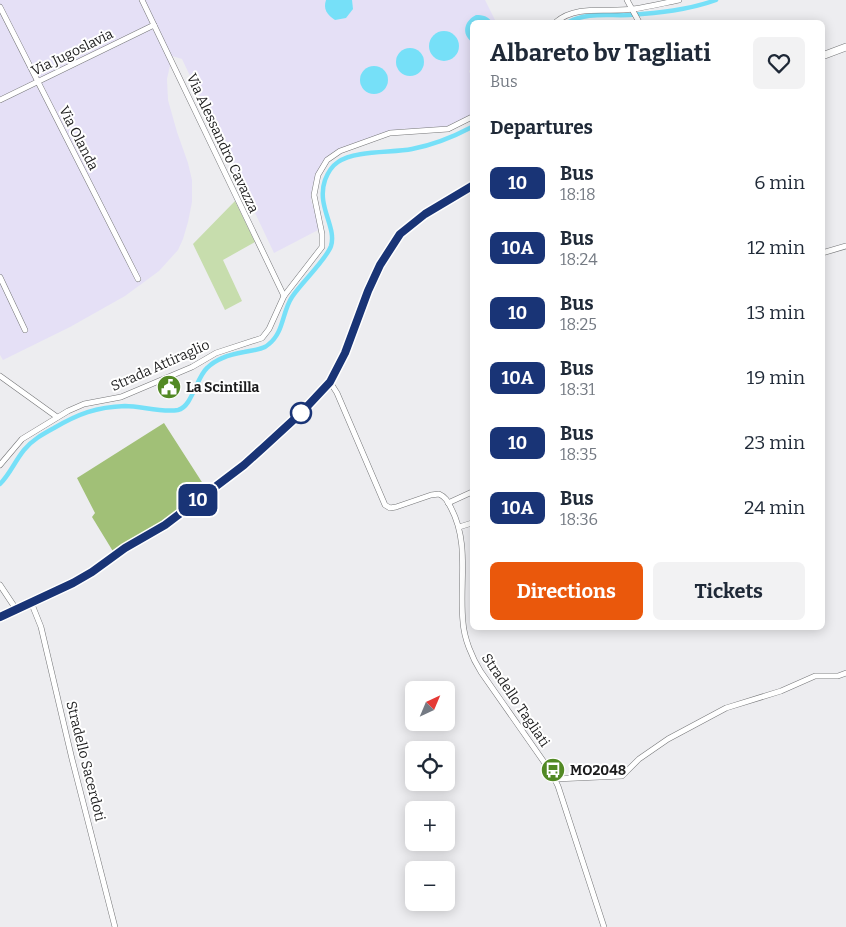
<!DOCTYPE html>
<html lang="en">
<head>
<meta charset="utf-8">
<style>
	:root { --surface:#fff; --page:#f2f2f3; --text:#1f2937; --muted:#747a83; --accent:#ea580c }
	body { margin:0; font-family:Bitter,serif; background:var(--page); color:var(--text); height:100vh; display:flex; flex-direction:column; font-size:19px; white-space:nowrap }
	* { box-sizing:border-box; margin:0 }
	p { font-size:16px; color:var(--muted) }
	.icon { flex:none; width:28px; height:28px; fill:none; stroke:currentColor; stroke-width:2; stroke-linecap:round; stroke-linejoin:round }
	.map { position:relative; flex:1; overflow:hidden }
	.panel { position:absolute; left:470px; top:20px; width:355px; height:610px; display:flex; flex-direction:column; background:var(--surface); border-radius:8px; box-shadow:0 2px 12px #0003 }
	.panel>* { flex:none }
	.badge { padding:0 10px; border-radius:8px; font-size:18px; line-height:32px }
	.needle { width:32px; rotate:44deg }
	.tools { position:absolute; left:405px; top:681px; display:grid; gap:10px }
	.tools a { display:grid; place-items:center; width:50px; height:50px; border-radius:8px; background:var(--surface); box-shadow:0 2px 12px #0003; font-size:25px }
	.map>.badge { position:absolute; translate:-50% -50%; box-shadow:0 0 0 2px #fff }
	h2 { padding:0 20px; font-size:19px; line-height:45px }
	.round { display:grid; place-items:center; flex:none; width:52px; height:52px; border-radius:8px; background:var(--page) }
	.overview { display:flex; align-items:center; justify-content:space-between; height:85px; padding:0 20px }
	h1 { font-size:24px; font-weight:700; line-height:38px }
	.button { display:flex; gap:10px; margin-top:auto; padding:10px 20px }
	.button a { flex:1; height:58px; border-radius:8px; background:var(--accent); color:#fff; font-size:20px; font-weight:700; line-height:58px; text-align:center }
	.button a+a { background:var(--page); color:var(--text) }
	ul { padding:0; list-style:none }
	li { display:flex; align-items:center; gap:15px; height:65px; padding:0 20px }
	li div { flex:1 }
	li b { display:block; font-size:19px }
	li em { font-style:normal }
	li .badge { min-width:55px; font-weight:700; text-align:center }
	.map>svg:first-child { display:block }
	.industrial { fill:#e5e0f6 }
	.green { fill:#c7ddad }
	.forest { fill:#a1c077 }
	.water { fill:#76e0f8 }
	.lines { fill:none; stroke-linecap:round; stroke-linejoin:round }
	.canal { stroke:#76e0f8; stroke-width:4.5 }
	.street-casing { stroke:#757678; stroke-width:6 }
	.secondary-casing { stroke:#757678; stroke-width:8 }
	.street { stroke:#fff; stroke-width:5 }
	.secondary { stroke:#fff; stroke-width:7 }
	.line-casing { stroke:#fff; stroke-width:11 }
	.line { stroke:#193476; stroke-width:8 }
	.stop-dot { fill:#fff; stroke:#193476; stroke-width:2.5 }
	.labels { text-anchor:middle; stroke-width:4; stroke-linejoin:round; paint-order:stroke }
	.street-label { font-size:14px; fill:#1c1c1d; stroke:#fff }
	.poi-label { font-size:14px; font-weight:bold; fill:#1c1c1d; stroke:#fff; text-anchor:start }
</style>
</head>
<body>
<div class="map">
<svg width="846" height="927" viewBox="0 0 846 927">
	<rect width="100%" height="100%" fill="#ededf0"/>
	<path class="industrial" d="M 0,0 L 485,0 L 496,22 L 472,22 L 472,68 L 469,71 L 472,78 L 472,116 L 444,128 L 401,129 L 387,132 L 336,151 L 324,160 L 316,174 L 312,189 L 311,200 L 320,229 L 274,253 L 182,59 L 172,56 L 167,79 L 168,100 L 177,132 L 188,163 L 192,180 L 192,202 L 188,222 L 183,239 L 178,250 L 159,271 L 125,296 L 70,327 L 3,360 L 0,355 Z"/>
	<path class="green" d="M 235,201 L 255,242 L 223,260 L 242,301 L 225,310 L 193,244 Z"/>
	<path class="forest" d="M 164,423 L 207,490 L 162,524 L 114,553 L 92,517 L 95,513 L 77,478 Z"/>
	<g class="water">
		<path d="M 326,0 L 352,0 L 353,9 L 346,18 L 335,20 C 327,15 323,9 326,0 Z"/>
		<path d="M 476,15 C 483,15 488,16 492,22 L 472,22 L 472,42 C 461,34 464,21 476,15 Z"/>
		<circle cx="444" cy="46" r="15"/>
		<circle cx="410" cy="62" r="14"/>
		<circle cx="374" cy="80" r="14"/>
	</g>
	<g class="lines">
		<g class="canal">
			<path d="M 569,22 C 585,12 610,16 629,15 C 658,13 689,10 716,0"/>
			<path d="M 0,484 C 10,474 15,461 24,450 C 32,440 43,434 54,428 C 78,414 96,407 125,406 C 141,406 162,413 178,410 C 192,407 196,378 207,368 C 216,359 232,354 244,352 C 253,350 263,350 269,344 C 284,332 282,312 292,297 C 301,283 326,260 331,246 C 337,227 316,206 325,180 C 328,172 332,166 338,162 C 355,150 392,153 412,149 C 433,145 453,137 472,127"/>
		</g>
		<g class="street-casing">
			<g id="street">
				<path d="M 142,0 L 284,296"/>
				<path d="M 627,0 L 639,22"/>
				<path d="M 0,7 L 138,279"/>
				<path d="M 556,22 C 577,4 607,13 633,9 C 648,7 664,3 679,0"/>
				<path d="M 0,100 L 154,25"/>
				<path d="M 822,253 L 846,246"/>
				<path d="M 0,277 L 25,330"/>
				<path d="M 0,376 L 57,417"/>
				<path d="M 330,382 L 337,393 L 385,505 L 390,508 L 396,507 L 431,495 L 439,494 C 446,497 448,502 451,508 C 470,544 459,583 463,622 C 464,638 472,658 481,672 L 551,772 L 558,786 L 604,927"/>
				<path d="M 0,465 L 22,439 L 68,411 L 84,404 L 121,397 L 192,367 L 216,353 L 262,338 L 269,329 L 284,296 L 322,247 L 322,234 L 314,195 L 318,175 L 327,160 L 340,151 L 390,133 L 448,129 L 472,117"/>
				<path d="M 448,503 L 472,492"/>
				<path d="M 459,527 L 472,523"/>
				<path d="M 0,585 L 16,609"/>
				<path d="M 31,602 L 41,627 L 72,759 L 115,927"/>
				<path d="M 555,779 L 622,776 L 639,759 L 668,739 L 726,708 L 781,691 L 815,676 L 838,676 L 846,673"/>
			</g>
		</g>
		<g class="secondary-casing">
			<g id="secondary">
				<path d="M 822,56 L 846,47"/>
				<path d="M 0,617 L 73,583 L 92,572 L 125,548 L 165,525 L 244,465 L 264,447 L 301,413 L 330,382 L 345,353 L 368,291 L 380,265 L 400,233 L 425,214 L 472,186"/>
			</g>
		</g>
		<use href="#street" class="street"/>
		<use href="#secondary" class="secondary"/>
	</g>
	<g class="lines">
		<g class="line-casing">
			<path id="line" d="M 0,617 L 73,583 L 92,572 L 125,548 L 165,525 L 244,465 L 264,447 L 301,413 L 330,382 L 345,353 L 368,291 L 380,265 L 400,234 L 425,214 L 472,186"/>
		</g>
		<use href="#line" class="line"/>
	</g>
	<defs>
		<g id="civic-disc" transform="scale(1.25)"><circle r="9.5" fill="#528924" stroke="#fff"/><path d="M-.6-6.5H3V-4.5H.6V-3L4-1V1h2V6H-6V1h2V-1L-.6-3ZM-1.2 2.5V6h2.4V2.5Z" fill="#fff"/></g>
		<g id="bus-disc" transform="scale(1.25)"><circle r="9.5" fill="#528924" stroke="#fff"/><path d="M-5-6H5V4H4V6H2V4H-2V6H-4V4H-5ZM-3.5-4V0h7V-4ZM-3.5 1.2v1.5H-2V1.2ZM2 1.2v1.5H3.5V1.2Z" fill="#fff"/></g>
	</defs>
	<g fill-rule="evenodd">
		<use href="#civic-disc" x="169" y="387"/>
		<use href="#bus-disc" x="553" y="770"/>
	</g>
	<circle class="stop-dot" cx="301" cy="413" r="10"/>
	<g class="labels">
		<g class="street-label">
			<text transform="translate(72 52) rotate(-26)" y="5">Via Jugoslavia</text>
			<text transform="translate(79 138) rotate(63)" y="5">Via Olanda</text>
			<text transform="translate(223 143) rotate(65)" y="5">Via Alessandro Cavazza</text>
			<text transform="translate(160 365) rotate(-24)" y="5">Strada Attiraglio</text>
			<text transform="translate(516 700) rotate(56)" y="5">Stradello Tagliati</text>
			<text transform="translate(86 761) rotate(76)" y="5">Stradello Sacerdoti</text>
		</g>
		<g class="poi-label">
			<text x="186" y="392">La Scintilla</text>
			<text x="570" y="775">MO2048</text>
		</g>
	</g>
</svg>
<div class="tools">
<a><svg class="needle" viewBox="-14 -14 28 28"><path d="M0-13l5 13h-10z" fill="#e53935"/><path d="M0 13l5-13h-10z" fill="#747a83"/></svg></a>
<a><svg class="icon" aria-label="locate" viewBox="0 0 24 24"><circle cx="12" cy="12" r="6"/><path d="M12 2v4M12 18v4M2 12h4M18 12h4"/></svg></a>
<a>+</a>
<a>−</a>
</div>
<b class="badge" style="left:198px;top:500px;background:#193476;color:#fff">10</b>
<section class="panel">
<div class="overview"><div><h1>Albareto bv Tagliati</h1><p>Bus</p></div><a class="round"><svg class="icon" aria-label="heart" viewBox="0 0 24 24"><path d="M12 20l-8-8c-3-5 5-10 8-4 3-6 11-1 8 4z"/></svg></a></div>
<h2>Departures</h2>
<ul>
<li><span class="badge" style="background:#193476;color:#fff">10</span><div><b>Bus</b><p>18:18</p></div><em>6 min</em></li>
<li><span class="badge" style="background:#193476;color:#fff">10A</span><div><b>Bus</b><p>18:24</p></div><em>12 min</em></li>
<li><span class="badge" style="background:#193476;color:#fff">10</span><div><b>Bus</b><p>18:25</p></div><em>13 min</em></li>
<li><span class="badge" style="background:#193476;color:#fff">10A</span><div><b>Bus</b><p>18:31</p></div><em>19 min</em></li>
<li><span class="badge" style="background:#193476;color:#fff">10</span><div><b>Bus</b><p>18:35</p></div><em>23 min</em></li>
<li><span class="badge" style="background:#193476;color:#fff">10A</span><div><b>Bus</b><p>18:36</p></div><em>24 min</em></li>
</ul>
<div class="button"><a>Directions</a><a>Tickets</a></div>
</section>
</div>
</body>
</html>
